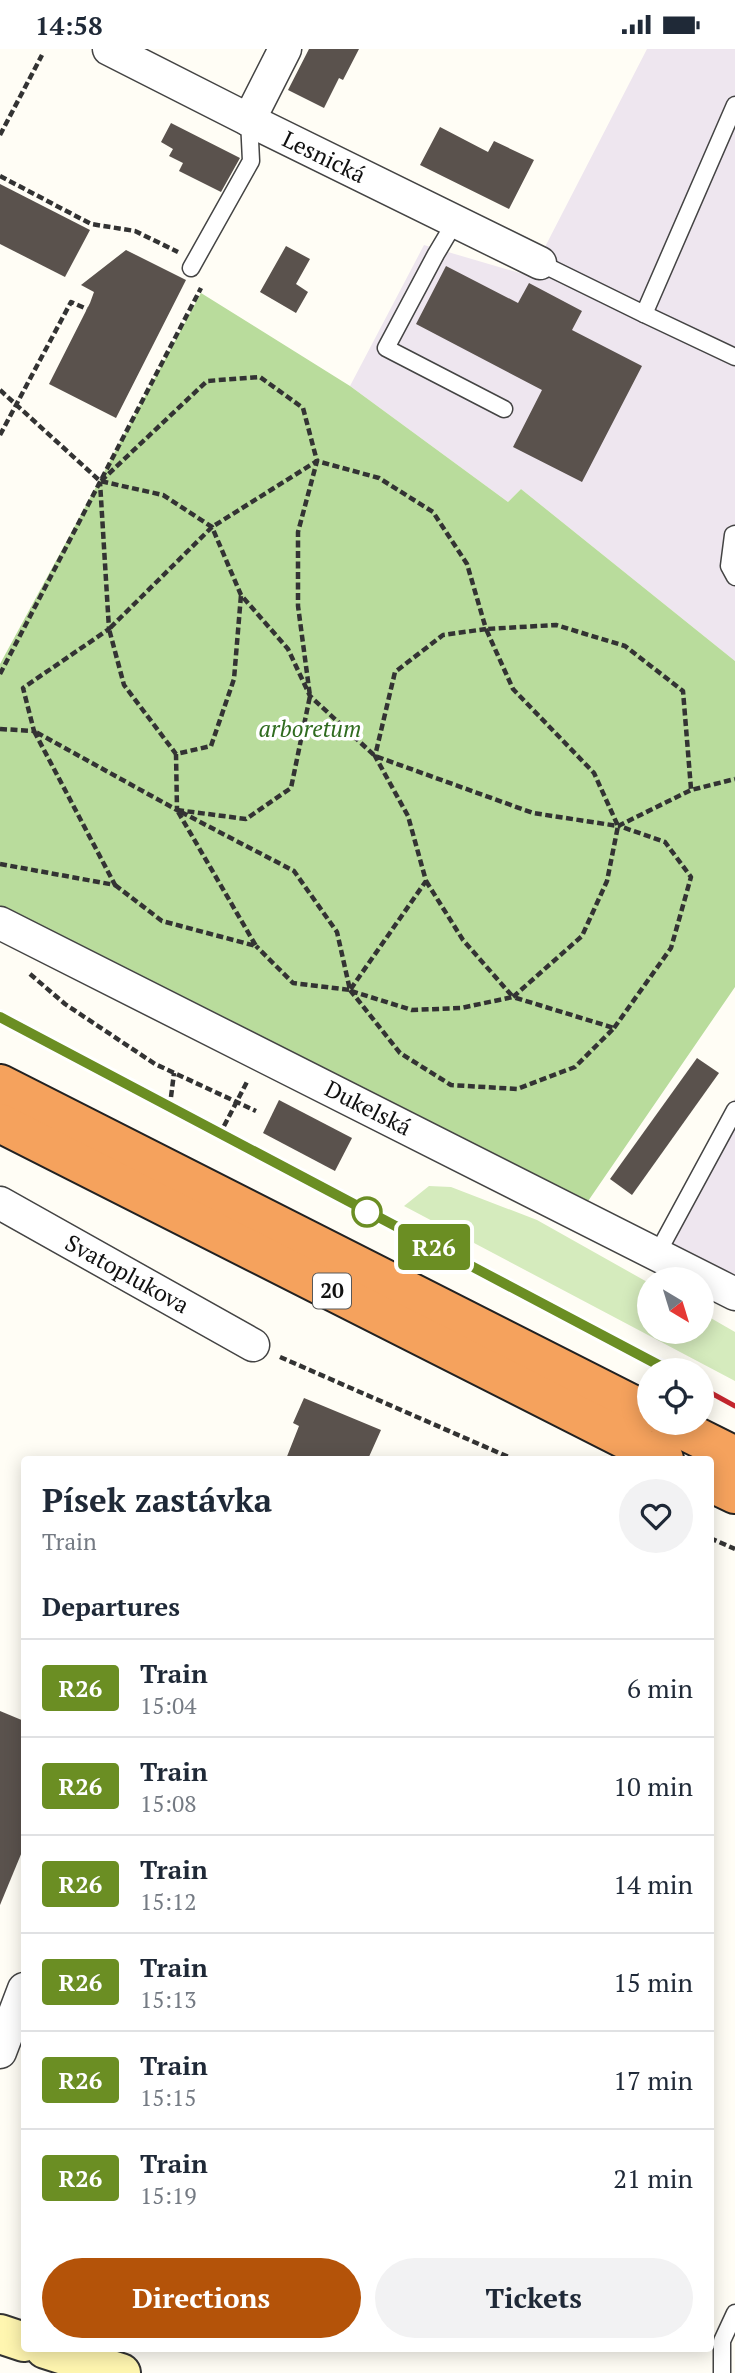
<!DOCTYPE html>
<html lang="en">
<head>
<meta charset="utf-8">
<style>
	:root { --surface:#fff; --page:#f2f2f3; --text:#1f2937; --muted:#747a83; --line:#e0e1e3; --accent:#b45309 }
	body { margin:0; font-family:"PT Serif",serif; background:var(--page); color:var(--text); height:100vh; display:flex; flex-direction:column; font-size:26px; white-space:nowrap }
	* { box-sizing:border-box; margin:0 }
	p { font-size:23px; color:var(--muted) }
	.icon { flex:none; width:38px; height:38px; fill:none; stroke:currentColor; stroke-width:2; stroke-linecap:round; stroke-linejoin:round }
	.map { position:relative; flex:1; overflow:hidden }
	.details { position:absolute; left:21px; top:1407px; width:693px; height:896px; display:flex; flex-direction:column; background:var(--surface); border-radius:7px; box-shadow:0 4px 18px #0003 }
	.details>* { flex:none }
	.badge { padding:0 14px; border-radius:5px; font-size:24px; line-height:46px }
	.needle { width:46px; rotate:142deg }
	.buttons { position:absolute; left:637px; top:1218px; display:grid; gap:14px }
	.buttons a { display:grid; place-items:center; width:77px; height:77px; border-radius:50%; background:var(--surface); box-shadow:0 4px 18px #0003; font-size:35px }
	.map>.badge { position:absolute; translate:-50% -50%; box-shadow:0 0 0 4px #fff }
	h2 { padding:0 21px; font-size:26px; line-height:63px }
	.round { display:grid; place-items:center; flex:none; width:74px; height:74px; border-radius:37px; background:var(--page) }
	.headline { display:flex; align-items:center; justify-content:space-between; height:119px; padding:0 21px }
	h1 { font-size:33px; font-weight:800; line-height:52px }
	.primary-button { display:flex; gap:14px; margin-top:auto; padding:14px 21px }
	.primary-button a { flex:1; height:80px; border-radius:42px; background:var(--accent); color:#fff; font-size:28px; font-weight:800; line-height:80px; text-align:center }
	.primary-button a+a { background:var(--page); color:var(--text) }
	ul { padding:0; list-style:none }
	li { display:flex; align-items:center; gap:21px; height:98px; padding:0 21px; border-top:2px solid var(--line) }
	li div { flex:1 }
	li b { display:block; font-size:26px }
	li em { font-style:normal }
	li .badge { min-width:77px; font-weight:700; text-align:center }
	.status { display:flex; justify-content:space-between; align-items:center; height:49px; padding:0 35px; background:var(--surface); direction:ltr }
	.status svg { height:19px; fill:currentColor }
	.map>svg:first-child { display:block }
	.industrial { fill:#eee6ef }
	.green { fill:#d5ebbd }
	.forest { fill:#b9dc9c }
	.building { fill:#5a524d }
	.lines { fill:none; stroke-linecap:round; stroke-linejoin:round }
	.lane-casing { stroke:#444; stroke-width:19 }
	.street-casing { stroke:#444; stroke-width:35 }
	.secondary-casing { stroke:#333; stroke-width:42 }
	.highway-casing { stroke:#222; stroke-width:42 }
	.path { stroke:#333; stroke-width:4.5; stroke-dasharray:7 3.5; stroke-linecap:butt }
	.lane { stroke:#fff; stroke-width:16 }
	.street { stroke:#fff; stroke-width:32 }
	.secondary { stroke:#fff6b0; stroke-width:38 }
	.highway { stroke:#f5a25d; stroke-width:38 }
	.rail { stroke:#c4262e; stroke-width:5 }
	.line-casing { stroke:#fff; stroke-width:16 }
	.line { stroke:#6b8e23; stroke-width:10 }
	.stop-dot { fill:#fff; stroke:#6b8e23; stroke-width:3.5 }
	.labels { text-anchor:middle; stroke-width:7; stroke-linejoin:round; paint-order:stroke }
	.shield { fill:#fff; stroke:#585858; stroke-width:2 }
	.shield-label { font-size:21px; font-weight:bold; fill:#111 }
	.street-label { font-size:23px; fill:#111; stroke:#fff }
	.park-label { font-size:23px; font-style:italic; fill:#2f6b1f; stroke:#fff }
</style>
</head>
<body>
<div class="status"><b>14:58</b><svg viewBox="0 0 49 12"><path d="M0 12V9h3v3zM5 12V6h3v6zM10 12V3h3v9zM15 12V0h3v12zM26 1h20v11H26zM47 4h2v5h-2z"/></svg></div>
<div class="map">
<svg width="735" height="2324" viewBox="0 0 735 2324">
	<rect width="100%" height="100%" fill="#fffdf5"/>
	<g class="industrial">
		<path d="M 647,0 L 735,0 L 735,612 L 521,440 L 508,453 L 350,337 L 424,196 L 530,227 Z"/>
		<path d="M 735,1049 L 735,1227 L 662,1189 Z"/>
	</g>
	<path class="green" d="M 429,1137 L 451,1138 L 537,1171 L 649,1234 L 649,1283 L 702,1283 L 702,1264 L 735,1283 L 735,1332 L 404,1157 Z"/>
	<path class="forest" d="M 201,244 L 350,337 L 508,453 L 521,440 L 735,612 L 735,938 L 584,1158 L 0,860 L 0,615 Z"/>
	<g class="building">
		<path d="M 309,0 L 359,0 L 343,31 L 339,29 L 324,59 L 288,41 Z"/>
		<path d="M 171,74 L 240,109 L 221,143 L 179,122 L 183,114 L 169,107 L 173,100 L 161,93 Z"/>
		<path d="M 440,78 L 488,103 L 494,92 L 534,111 L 509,160 L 420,116 Z"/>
		<path d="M 0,135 L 90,181 L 65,228 L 0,195 Z"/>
		<path d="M 286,197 L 310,210 L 296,235 L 308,243 L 296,264 L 260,243 Z"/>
		<path d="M 126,201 L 186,231 L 116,369 L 49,335 L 90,254 L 94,243 L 81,236 Z"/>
		<path d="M 446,217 L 518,254 L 529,234 L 582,262 L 572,281 L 642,317 L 582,433 L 513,398 L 542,341 L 416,275 Z"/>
		<path d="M 697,1009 L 719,1024 L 632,1146 L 610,1130 Z"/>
		<path d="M 279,1051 L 352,1089 L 335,1122 L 263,1084 Z"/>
		<path d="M 304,1349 L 381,1381 L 368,1410 L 286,1410 L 299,1377 L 293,1374 Z"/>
		<path d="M 0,1662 L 24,1672 L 24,1798 L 0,1856 Z"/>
	</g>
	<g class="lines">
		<g class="lane-casing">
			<g id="lane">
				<path d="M 455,173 L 436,205 L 386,299 L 504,360"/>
				<path d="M 540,214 L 644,265 L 735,56"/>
				<path d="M 191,219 L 251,112 L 249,71"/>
				<path d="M 644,265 L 735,308"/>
				<path d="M 735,485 L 733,486 L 729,517 L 735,528"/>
				<path d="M 657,1205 L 735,1061"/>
				<path d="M 722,2324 L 722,2292 L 735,2264"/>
			</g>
		</g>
		<g class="street-casing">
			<g id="street">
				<path d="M 109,0 L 249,71 L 540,214"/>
				<path d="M 249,71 L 285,0"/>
				<path d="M 0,874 L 735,1245"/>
				<path d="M 0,1154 L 253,1296"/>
				<path d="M 0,2003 L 24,1940"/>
			</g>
		</g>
		<g class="secondary-casing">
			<g id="secondary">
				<path d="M 0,2285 L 24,2293"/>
				<path d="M 45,2300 L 121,2324"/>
			</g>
		</g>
		<g class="highway-casing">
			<g id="highway">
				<path d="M 0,1035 L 649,1364"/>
				<path d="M 0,1074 L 664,1410"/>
				<path d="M 669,1374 L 735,1407"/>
				<path d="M 710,1433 L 735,1445"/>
			</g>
		</g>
		<g class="path">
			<path d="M 0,86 L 42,6"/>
			<path d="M 0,127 L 91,175 L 135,182 L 178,203"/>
			<path d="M 0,341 L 100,432 L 163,446 L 212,478 L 241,546 L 288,600 L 310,647 L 375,707 L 533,764 L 618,777 L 691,741 L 735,730"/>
			<path d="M 0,386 L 71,253 L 87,260"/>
			<path d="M 101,432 L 207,332 L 260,328 L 303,359 L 317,412 L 212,478 L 109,580 L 124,636 L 176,705 L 211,697 L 234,630 L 241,546"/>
			<path d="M 0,625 L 201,239"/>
			<path d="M 0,680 L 34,682 L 23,639 L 109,580 L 100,433"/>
			<path d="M 177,761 L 246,770 L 291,739 L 310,647 L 298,557 L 298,483 L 317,412 L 379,429 L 433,463 L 467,515 L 486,580 L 443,586 L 395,623 L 375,707 L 408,767 L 426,832 L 350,941"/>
			<path d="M 181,763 L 294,822 L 337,883 L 350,941 L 293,934 L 256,897"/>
			<path d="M 0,815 L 115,836 L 34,682 L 177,761 L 176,705"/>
			<path d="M 115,836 L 162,872 L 256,897 L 177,761"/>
			<path d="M 30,925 L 65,955 L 155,1015 L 256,1062"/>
			<path d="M 350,941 L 400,1004 L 451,1036 L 517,1040 L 575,1018 L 614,979 L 513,948"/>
			<path d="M 351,942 L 412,961 L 461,959 L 513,948 L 463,891 L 426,832"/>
			<path d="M 513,948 L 582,887 L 607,832 L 618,777 L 594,724 L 513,640 L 486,580 L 556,576 L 625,597 L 683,642 L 691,740"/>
			<path d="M 614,979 L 671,899 L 691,828 L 665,793 L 619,777"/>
			<path d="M 171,1048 L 174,1024"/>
			<path d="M 224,1077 L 248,1031"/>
			<path d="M 280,1308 L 513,1410"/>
			<path d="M 710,1489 L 735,1500"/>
		</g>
		<use href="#lane" class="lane"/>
		<use href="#street" class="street"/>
		<use href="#secondary" class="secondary"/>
		<use href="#highway" class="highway"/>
		<g class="rail">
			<path d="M 0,968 L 668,1321"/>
			<path d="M 702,1339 L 735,1357"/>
		</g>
	</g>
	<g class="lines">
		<g class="line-casing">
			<path id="line" d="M 0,968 L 668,1321"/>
		</g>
		<use href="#line" class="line"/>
	</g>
	<circle class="stop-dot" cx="367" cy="1163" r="14"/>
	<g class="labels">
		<rect class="shield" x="313" y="1224.5" width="38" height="35" rx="5"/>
		<g class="shield-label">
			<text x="332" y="1249">20</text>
		</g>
		<g class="street-label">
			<text transform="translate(324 108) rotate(26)" y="8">Lesnická</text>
			<text transform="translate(368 1059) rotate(27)" y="8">Dukelská</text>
			<text transform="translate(127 1225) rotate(29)" y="8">Svatoplukova</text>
		</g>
		<g class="park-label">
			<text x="310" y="688">arboretum</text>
		</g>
	</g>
</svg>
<div class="buttons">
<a><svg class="needle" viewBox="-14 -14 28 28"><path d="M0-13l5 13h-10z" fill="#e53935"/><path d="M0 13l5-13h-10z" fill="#747a83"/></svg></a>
<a><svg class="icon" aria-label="locate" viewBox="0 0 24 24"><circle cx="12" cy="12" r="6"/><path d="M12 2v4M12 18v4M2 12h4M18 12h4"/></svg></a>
</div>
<b class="badge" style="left:434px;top:1198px;background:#6b8e23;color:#fff">R26</b>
<section class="details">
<div class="headline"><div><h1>Písek zastávka</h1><p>Train</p></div><a class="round"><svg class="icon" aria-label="heart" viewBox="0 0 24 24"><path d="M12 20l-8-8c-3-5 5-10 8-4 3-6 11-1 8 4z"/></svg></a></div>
<h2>Departures</h2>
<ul>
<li><span class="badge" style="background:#6b8e23;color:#fff">R26</span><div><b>Train</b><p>15:04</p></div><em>6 min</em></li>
<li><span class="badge" style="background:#6b8e23;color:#fff">R26</span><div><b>Train</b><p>15:08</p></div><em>10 min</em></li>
<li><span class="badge" style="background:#6b8e23;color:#fff">R26</span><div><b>Train</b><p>15:12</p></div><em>14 min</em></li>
<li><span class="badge" style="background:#6b8e23;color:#fff">R26</span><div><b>Train</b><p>15:13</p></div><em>15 min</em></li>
<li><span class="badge" style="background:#6b8e23;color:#fff">R26</span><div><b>Train</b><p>15:15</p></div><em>17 min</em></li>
<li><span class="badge" style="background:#6b8e23;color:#fff">R26</span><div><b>Train</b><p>15:19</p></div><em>21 min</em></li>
</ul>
<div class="primary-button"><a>Directions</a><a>Tickets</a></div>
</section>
</div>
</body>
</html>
